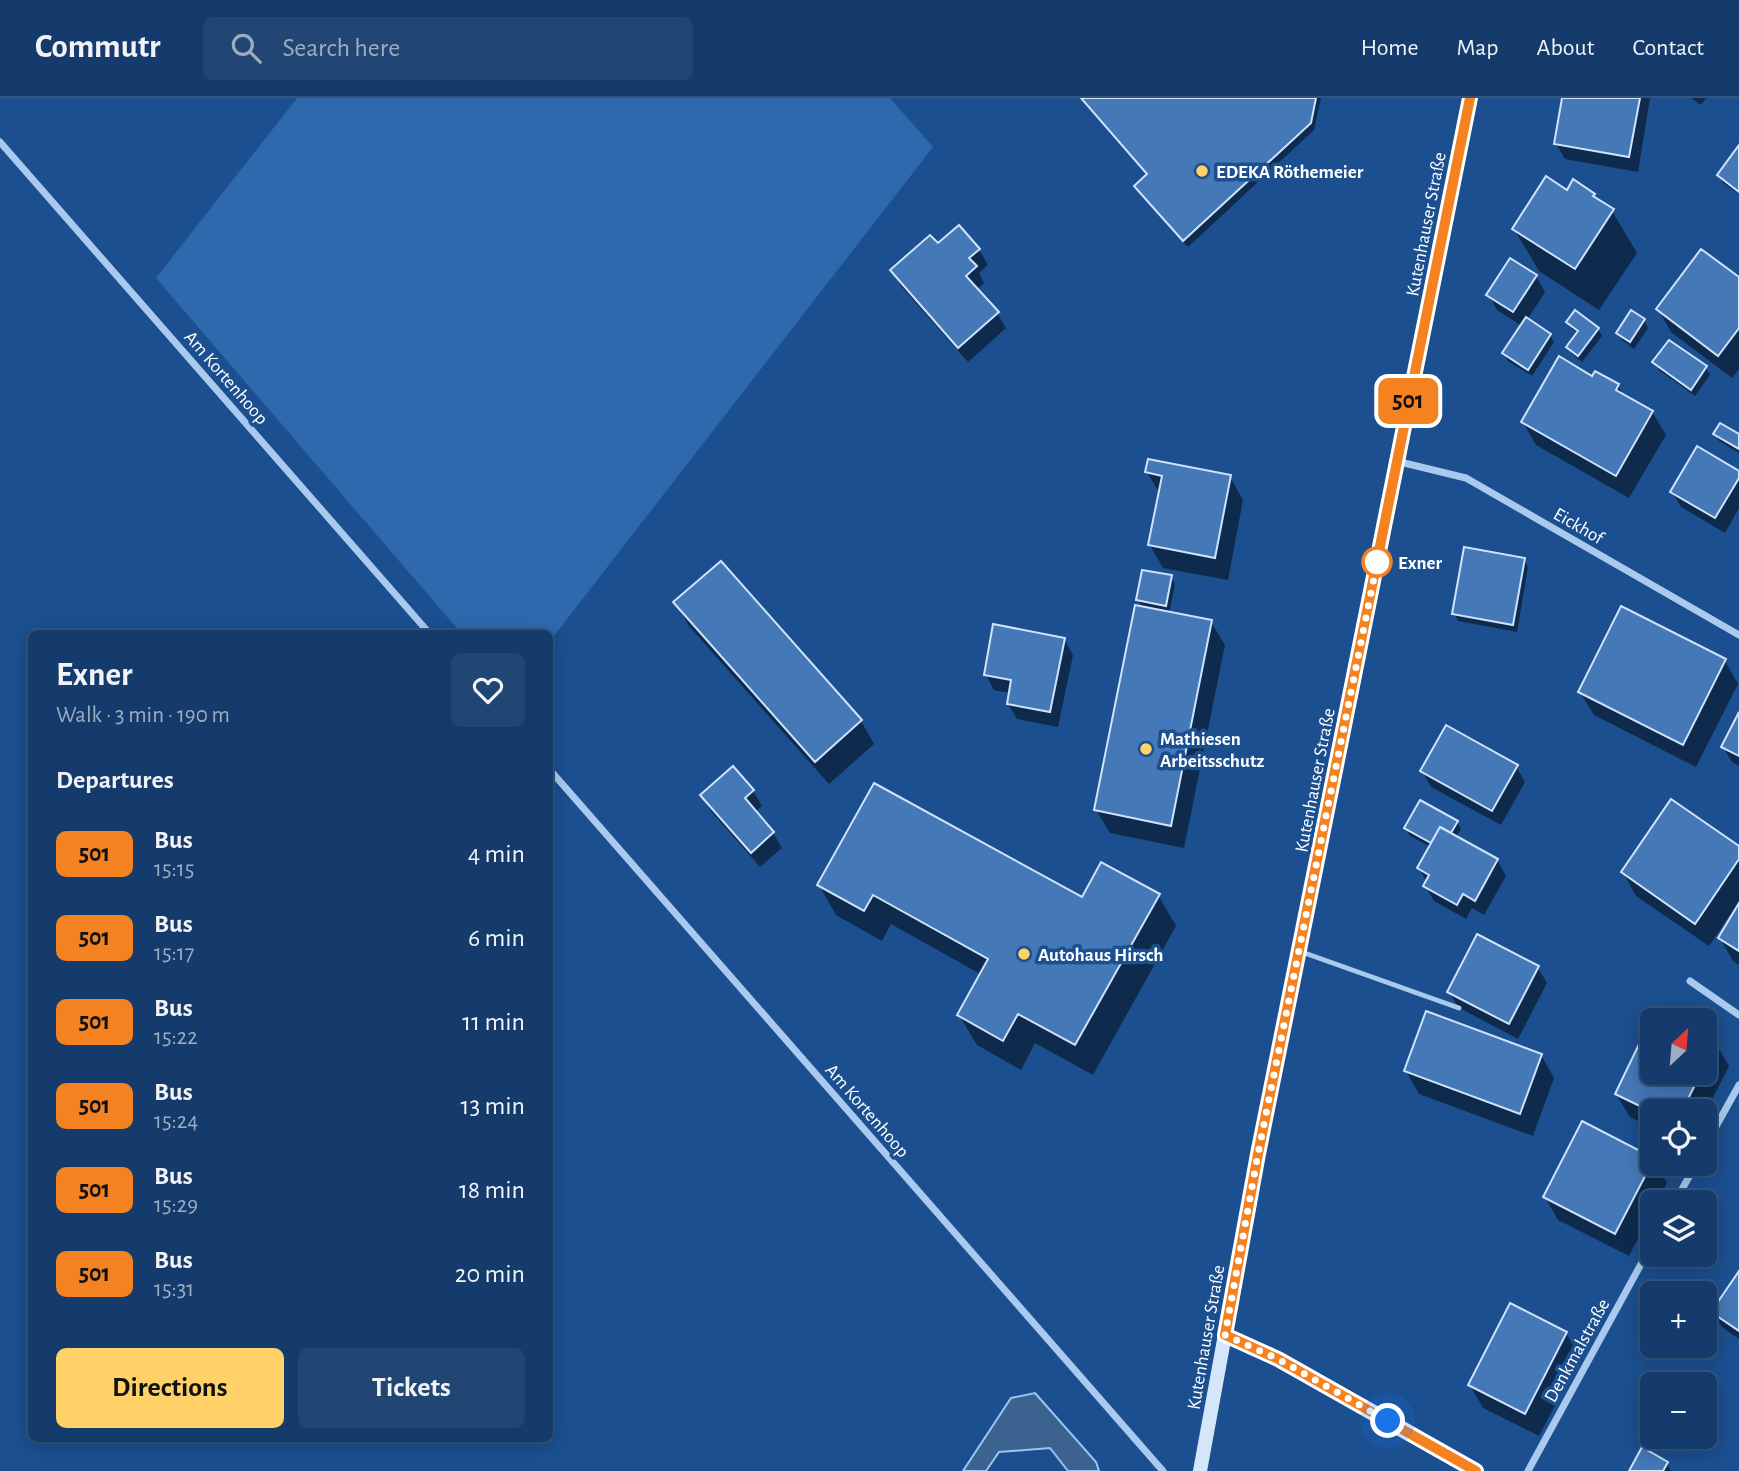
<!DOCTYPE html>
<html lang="en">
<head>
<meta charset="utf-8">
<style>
	:root { --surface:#143b6b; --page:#214673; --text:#f1f3f6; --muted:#9dadc1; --line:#33557e; --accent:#ffd166 }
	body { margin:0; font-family:"Alegreya Sans",sans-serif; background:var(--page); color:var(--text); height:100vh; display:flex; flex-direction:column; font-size:26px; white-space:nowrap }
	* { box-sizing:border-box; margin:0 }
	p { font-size:23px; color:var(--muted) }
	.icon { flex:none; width:38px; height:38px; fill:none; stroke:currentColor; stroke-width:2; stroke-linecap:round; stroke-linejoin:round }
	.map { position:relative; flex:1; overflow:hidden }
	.panel { position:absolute; left:28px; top:532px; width:525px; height:812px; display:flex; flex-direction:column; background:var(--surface); border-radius:10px; box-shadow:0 4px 18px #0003,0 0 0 2px var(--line) }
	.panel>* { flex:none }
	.badge { padding:0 14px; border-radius:10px; font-size:24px; line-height:46px }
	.needle { width:46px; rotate:26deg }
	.tools { position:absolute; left:1640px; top:910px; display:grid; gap:14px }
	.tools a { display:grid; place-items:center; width:77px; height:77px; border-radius:10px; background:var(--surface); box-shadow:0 4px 18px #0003,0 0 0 2px var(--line); font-size:35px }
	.you { position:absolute; width:35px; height:35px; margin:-18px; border:5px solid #fff; border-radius:50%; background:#1a73e8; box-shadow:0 0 0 10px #1a73e833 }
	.map>.badge { position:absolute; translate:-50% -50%; box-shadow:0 0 0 4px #fff }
	h2 { padding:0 28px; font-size:26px; line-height:63px }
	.round { display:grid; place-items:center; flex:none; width:74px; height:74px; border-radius:10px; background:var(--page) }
	.headline { display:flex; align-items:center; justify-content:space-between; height:119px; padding:0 28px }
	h1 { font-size:33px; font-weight:600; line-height:52px }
	.primary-button { display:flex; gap:14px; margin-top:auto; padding:14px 28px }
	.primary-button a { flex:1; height:80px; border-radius:10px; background:var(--accent); color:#111; font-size:28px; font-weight:600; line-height:80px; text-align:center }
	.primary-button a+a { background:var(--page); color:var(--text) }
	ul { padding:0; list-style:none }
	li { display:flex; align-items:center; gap:21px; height:84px; padding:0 28px }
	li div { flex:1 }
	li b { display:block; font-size:26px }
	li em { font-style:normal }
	li .badge { min-width:77px; font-weight:700; text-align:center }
	header { display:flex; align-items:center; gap:42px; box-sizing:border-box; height:98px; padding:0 35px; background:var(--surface); border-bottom:2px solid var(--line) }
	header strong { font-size:33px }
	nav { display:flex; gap:38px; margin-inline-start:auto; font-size:24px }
	.search { width:490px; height:63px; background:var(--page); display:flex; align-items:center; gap:18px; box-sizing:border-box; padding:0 24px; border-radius:10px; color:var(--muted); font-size:26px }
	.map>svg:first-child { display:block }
	.green { fill:#2e69ad }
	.water { fill:#3c6290; stroke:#9cc4f0; stroke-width:2 }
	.shadow { fill:#0007 }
	.building { fill:#4478b7; stroke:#cfe3fa; stroke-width:2 }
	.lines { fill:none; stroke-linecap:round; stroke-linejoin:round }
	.lane { stroke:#a9c9ee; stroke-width:5 }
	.street { stroke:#a9c9ee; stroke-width:7 }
	.secondary { stroke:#d6e6fa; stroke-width:14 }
	.line-casing { stroke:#fff; stroke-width:16 }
	.line { stroke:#f58220; stroke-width:10 }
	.walk { stroke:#fff; stroke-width:7; stroke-dasharray:0 12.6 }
	.poi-dot { fill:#ffd166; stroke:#1b4f8f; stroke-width:2.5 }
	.stop-dot { fill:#fff; stroke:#f58220; stroke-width:3.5 }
	.labels { text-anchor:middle; stroke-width:7; stroke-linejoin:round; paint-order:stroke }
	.poi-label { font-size:19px; font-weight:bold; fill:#fff; stroke:#1b4f8f; text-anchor:start }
	.street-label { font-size:19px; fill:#fff; stroke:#1b4f8f }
	.stop-label { font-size:19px; font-weight:bold; fill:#fff; stroke:#1b4f8f; text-anchor:start }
</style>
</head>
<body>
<header>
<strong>Commutr</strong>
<div class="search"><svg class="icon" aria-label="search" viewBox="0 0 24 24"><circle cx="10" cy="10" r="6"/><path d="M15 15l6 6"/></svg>Search here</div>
<nav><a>Home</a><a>Map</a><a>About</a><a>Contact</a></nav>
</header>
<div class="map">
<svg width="1739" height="1373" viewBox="0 0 1739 1373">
	<rect width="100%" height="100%" fill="#1b4f8f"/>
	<path class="green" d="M 297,0 L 890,0 L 933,49 L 550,543 L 550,536 L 461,535 L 156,180 Z"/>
	<path class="water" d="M 1035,1295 L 1096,1364 L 1099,1373 L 1068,1373 L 1050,1350 L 999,1354 L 986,1373 L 963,1373 L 1011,1300 Z"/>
	<g class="shadow">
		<path d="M 1080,0 L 1321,0 L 1314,32 L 1188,149 L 1140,95 L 1136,88 L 1148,77 Z"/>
		<path d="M 1564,0 L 1650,0 L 1638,74 L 1565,61 L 1556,46 Z"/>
		<path d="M 1691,0 L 1706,0 L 1701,7 Z"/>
		<path d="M 1739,50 L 1739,96 L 1723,85 L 1719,78 Z"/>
		<path d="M 1567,94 L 1593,97 L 1596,102 L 1612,113 L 1637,155 L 1599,212 L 1539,173 L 1514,131 Z"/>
		<path d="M 938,147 L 979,152 L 988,167 L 979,175 L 984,185 L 976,192 L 997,215 L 1006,230 L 968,264 L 901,188 L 892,172 Z"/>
		<path d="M 1536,178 L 1545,194 L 1527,222 L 1550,237 L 1554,244 L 1532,278 L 1508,263 L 1504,256 L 1522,228 L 1497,212 L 1489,197 Z"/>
		<path d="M 1739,182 L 1739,271 L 1732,280 L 1671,234 L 1658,211 Z"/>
		<path d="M 1644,222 L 1648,230 L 1634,251 L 1622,242 L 1618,235 Z"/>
		<path d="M 1568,224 L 1598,231 L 1602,238 L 1582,264 L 1572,256 L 1568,249 L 1578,235 L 1572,231 Z"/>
		<path d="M 1655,265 L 1706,270 L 1710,277 L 1695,298 L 1659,272 Z"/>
		<path d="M 1593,280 L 1618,288 L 1624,298 L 1652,314 L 1666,337 L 1629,400 L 1536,347 L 1523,324 Z"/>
		<path d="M 1715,336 L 1739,338 L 1739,355 L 1719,343 Z"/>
		<path d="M 1147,374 L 1230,379 L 1243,402 L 1228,482 L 1163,470 L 1150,447 L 1160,396 Z"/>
		<path d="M 1739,375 L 1739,410 L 1725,435 L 1681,409 L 1672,394 Z"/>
		<path d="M 1524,462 L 1528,469 L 1517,534 L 1458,523 L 1454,516 Z"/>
		<path d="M 1171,479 L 1175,486 L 1169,515 L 1211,524 L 1225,547 L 1184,750 L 1110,735 L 1096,712 L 1143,510 L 1138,502 Z"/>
		<path d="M 676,505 L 861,623 L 874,646 L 829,686 L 689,528 Z"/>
		<path d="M 1064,541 L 1073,557 L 1058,629 L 1017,621 L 1008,606 L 1011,595 L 994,592 L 986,577 Z"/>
		<path d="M 1725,563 L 1738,586 L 1696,669 L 1594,617 L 1580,594 Z"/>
		<path d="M 1739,618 L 1739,668 L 1732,664 L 1723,649 Z"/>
		<path d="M 1516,668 L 1525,684 L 1501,727 L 1431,689 L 1422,673 Z"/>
		<path d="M 753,693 L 762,708 L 755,714 L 773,735 L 782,750 L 760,769 L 711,713 L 702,697 Z"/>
		<path d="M 1457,724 L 1461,731 L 1456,739 L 1497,762 L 1506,778 L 1484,817 L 1472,810 L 1466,821 L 1434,803 L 1425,788 L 1427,784 L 1419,770 L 1431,749 L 1410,738 L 1406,730 Z"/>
		<path d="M 1739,750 L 1739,867 L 1733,863 L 1720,840 L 1739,809 L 1736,808 L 1709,848 L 1636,798 L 1623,774 Z"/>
		<path d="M 819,787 L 1082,802 L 1158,797 L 1176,828 L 1093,977 L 1035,945 L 1021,972 L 977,947 L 959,917 L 982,877 L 891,826 L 882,843 L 836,817 Z"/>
		<path d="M 1538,870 L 1547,885 L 1518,941 L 1458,909 L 1449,894 Z"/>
		<path d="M 1652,923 L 1652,975 L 1704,975 L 1704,939 L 1715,944 L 1729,968 L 1704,1017 L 1704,1013 L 1652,1013 L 1652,1030 L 1630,1019 L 1616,996 Z"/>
		<path d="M 1541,957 L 1554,980 L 1533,1038 L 1419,996 L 1406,973 Z"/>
		<path d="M 1652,1061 L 1652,1066 L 1656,1066 L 1667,1085 L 1657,1104 L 1652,1104 L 1652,1113 L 1629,1158 L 1558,1122 L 1545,1099 Z"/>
		<path d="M 1739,1176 L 1739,1241 L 1722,1229 L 1713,1214 Z"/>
		<path d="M 1566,1235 L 1580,1259 L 1539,1338 L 1483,1310 L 1470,1287 Z"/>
		<path d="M 1643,1352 L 1667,1366 L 1671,1373 L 1631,1373 Z"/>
	</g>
	<g class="building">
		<path d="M 1081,0 L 1316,0 L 1311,25 L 1183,143 L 1134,88 L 1147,76 Z"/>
		<path d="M 1562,0 L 1640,0 L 1629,59 L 1554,46 Z"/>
		<path d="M 1739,47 L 1739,94 L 1717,77 Z"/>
		<path d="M 1546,78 L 1567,92 L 1573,81 L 1595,96 L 1593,98 L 1614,111 L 1575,171 L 1512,131 Z"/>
		<path d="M 959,127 L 980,151 L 969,160 L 977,168 L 966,178 L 999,214 L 958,250 L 890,172 L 930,137 L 938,145 Z"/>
		<path d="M 1701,151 L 1739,179 L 1739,230 L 1718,258 L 1656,211 Z"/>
		<path d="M 1510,160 L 1537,177 L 1513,214 L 1486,197 Z"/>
		<path d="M 1575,212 L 1599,230 L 1578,258 L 1566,249 L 1578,233 L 1566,224 Z"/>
		<path d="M 1631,212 L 1645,221 L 1630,244 L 1616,235 Z"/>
		<path d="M 1526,219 L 1551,236 L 1528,272 L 1502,255 Z"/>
		<path d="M 1669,242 L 1707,268 L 1691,292 L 1652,264 Z"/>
		<path d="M 1559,258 L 1592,278 L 1595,273 L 1619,286 L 1616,292 L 1653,313 L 1616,378 L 1521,324 Z"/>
		<path d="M 1720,325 L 1739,336 L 1739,351 L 1713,336 Z"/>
		<path d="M 1697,348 L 1739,373 L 1739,380 L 1715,420 L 1670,394 Z"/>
		<path d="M 1148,361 L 1231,377 L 1215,460 L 1148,447 L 1162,378 L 1145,374 Z"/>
		<path d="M 1464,449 L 1525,460 L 1513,527 L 1452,516 Z"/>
		<path d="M 721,463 L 862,622 L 815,664 L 673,504 Z"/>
		<path d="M 1142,472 L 1172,477 L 1166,508 L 1136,502 Z"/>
		<path d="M 1135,507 L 1212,522 L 1171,728 L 1094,712 Z"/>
		<path d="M 1621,508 L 1726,561 L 1683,647 L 1578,594 Z"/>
		<path d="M 993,526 L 1065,540 L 1050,614 L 1007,606 L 1011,582 L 984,577 Z"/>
		<path d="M 1739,614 L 1739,658 L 1721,649 Z"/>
		<path d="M 1446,627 L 1518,667 L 1492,713 L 1420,673 Z"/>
		<path d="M 733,668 L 754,692 L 745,700 L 774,734 L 751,755 L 700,697 Z"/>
		<path d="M 874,685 L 1082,799 L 1101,764 L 1160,796 L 1075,947 L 1018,916 L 1003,943 L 957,917 L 988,861 L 873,797 L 864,813 L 817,787 Z"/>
		<path d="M 1671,701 L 1739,748 L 1739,761 L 1695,826 L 1621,774 Z"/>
		<path d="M 1420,702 L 1458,723 L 1451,735 L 1440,729 L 1431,745 L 1404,730 Z"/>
		<path d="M 1440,729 L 1498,761 L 1475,803 L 1463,796 L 1457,807 L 1423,788 L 1429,777 L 1417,770 Z"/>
		<path d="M 1739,805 L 1739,853 L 1718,840 Z"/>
		<path d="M 1477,836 L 1539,868 L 1509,926 L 1447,894 Z"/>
		<path d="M 1426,913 L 1542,956 L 1520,1016 L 1404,973 Z"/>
		<path d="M 1655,913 L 1674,922 L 1652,922 L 1652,975 L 1701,975 L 1682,1013 L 1652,1014 L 1615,996 Z"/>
		<path d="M 1704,937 L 1717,943 L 1704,968 Z"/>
		<path d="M 1582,1023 L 1652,1059 L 1652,1065 L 1615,1136 L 1543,1099 Z"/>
		<path d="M 1739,1173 L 1739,1233 L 1711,1214 Z"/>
		<path d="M 1510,1205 L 1567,1234 L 1525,1316 L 1468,1287 Z"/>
		<path d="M 1642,1349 L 1668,1364 L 1663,1373 L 1629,1373 Z"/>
	</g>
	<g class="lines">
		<path class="lane" d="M 1299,853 L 1459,910"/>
		<g class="street">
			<path d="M 0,44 L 430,536"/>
			<path d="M 1396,363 L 1466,380 L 1739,537"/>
			<path d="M 550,672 L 1163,1373"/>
			<path d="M 1690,883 L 1739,917"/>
			<path d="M 1704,1050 L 1739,987"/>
			<path d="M 1675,1104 L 1696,1066"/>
			<path d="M 1225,1237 L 1278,1261 L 1476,1373"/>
			<path d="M 1528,1373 L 1652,1146"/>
		</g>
		<path class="secondary" d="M 1200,1373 L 1258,1056 L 1470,0"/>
	</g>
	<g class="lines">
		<g class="line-casing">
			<path id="line" d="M 1470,0 L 1258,1056 L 1225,1237 L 1278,1261 L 1476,1373"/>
		</g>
		<use href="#line" class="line"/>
		<path class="walk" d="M 1377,464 L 1379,455 L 1258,1056 L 1225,1237 L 1278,1261 L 1388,1323"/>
	</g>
	<g class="poi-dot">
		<circle cx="1202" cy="73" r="7"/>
		<circle cx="1146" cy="651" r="7"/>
		<circle cx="1024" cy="856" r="7"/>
	</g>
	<circle class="stop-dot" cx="1377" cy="464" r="14"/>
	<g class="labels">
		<g class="poi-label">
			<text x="1216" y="80">EDEKA Röthemeier</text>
			<text x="1160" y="647">Mathiesen<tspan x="1160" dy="22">Arbeitsschutz</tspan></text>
			<text x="1038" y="863">Autohaus Hirsch</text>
		</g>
		<g class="street-label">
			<text transform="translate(1425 126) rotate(-79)" y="7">Kutenhauser Straße</text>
			<text transform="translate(227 279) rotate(49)" y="7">Am Kortenhoop</text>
			<text transform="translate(1579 427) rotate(30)" y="7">Eickhof</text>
			<text transform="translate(1314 682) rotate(-79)" y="7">Kutenhauser Straße</text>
			<text transform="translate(868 1012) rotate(49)" y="7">Am Kortenhoop</text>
			<text transform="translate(1205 1239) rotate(-80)" y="7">Kutenhauser Straße</text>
			<text transform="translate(1576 1252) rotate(-61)" y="7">Denkmalstraße</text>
		</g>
		<g class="stop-label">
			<text x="1398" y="471">Exner</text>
		</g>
	</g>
</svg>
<div class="tools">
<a><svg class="needle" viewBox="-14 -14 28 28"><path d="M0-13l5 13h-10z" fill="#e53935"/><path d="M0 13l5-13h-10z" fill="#9dadc1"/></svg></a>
<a><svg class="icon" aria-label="locate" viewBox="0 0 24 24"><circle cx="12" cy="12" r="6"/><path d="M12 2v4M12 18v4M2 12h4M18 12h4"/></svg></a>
<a><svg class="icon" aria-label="layers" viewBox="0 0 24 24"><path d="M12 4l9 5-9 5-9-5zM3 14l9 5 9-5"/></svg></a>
<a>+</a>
<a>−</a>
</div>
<div class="you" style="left:1388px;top:1323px"></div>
<b class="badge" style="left:1408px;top:303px;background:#f58220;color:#111">501</b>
<section class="panel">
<div class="headline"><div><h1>Exner</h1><p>Walk · 3 min · 190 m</p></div><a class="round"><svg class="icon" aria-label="heart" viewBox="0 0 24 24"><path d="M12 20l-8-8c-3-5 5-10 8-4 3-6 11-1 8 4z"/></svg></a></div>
<h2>Departures</h2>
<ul>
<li><span class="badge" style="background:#f58220;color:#111">501</span><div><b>Bus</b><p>15:15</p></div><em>4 min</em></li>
<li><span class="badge" style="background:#f58220;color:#111">501</span><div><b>Bus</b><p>15:17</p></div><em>6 min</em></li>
<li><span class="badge" style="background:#f58220;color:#111">501</span><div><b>Bus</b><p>15:22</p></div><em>11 min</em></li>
<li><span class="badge" style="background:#f58220;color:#111">501</span><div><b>Bus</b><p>15:24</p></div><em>13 min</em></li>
<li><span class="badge" style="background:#f58220;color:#111">501</span><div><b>Bus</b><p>15:29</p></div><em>18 min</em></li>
<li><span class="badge" style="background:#f58220;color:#111">501</span><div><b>Bus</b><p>15:31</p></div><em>20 min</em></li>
</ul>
<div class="primary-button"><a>Directions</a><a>Tickets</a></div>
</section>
</div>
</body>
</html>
